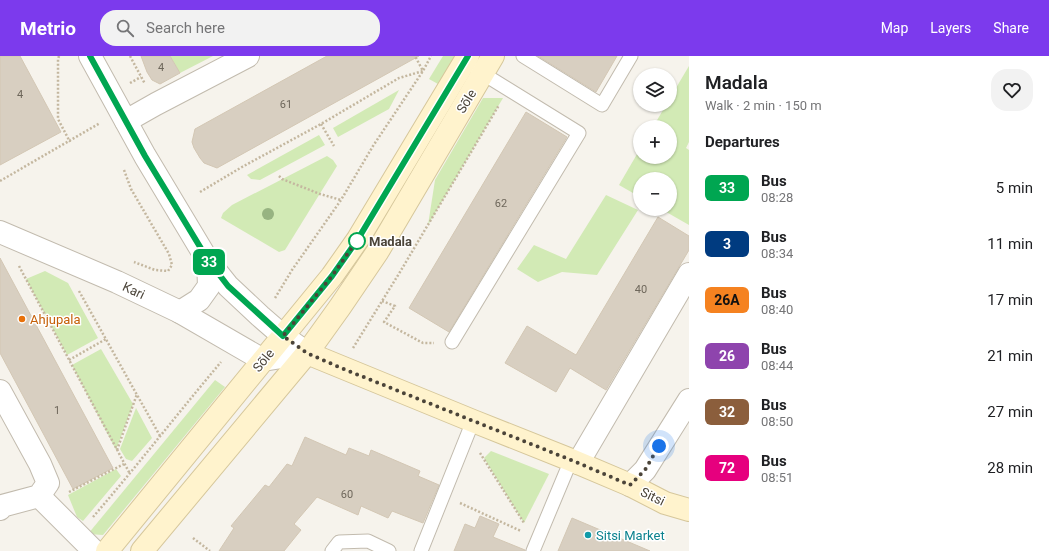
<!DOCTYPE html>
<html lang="en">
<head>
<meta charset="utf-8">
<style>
	:root { --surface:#fff; --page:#f2f2f2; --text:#202124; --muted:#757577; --accent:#7c3aed }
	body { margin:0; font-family:Roboto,sans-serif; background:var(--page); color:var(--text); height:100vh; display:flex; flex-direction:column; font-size:15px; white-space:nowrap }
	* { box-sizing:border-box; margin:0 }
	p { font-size:13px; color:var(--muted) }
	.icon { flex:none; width:22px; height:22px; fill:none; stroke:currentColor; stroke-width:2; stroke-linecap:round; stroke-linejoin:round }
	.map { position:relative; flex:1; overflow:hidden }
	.sheet { display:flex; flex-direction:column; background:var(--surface); width:360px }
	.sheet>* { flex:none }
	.badge { padding:0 8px; border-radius:6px; font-size:14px; line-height:26px }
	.fabs { position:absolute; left:633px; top:12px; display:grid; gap:8px }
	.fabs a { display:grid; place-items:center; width:44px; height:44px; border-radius:50%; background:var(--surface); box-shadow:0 1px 3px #0004; font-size:20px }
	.you { position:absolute; width:20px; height:20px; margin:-10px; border:3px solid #fff; border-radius:50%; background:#1a73e8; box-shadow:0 0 0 6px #1a73e833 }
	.map>.badge { position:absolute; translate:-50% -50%; box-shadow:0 0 0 2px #fff }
	h2 { padding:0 16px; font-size:15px; line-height:36px }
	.round { display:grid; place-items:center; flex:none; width:42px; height:42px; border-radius:16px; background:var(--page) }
	.headline { display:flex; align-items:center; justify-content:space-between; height:68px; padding:0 16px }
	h1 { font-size:19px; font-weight:600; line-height:30px }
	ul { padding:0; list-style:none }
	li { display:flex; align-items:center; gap:12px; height:56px; padding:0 16px }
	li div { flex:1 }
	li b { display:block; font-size:15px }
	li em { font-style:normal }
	li .badge { min-width:44px; font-weight:700; text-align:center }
	header { display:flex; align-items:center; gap:24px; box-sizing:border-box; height:56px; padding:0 20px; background:var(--accent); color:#fff }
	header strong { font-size:19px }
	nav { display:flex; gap:22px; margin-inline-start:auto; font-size:14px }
	.search { width:280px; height:36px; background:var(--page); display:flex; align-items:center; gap:10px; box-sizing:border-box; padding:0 14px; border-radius:16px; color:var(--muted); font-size:15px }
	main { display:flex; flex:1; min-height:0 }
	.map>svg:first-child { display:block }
	.green { fill:#d2eab5 }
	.building { fill:#d8cfc1; stroke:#d3c7b4 }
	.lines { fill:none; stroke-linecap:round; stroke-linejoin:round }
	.lane-casing { stroke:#c2bbae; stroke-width:15 }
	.street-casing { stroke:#c2bbae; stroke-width:24 }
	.secondary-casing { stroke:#d6c79b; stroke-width:24 }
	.path { stroke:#c4b79f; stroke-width:2.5; stroke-dasharray:2 2; stroke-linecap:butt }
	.lane { stroke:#fff; stroke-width:13 }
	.street { stroke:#fff; stroke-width:22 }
	.secondary { stroke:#fff3cd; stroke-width:22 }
	.tree { fill:#97b381 }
	.line-casing { stroke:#fff; stroke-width:9 }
	.line { stroke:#00a651; stroke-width:6 }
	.walk { stroke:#4b4439; stroke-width:4; stroke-dasharray:0 7.2 }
	.stop-dot { fill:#fff; stroke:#00a651; stroke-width:2 }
	.food-dot { fill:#e8710a; stroke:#fff; stroke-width:1.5 }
	.culture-dot { fill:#0f9aa8; stroke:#fff; stroke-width:1.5 }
	.labels { text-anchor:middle; stroke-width:3; stroke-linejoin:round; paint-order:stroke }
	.number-label { font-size:11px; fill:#6e675b }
	.street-label { font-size:13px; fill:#4b4439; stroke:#fff }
	.stop-label { font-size:13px; font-weight:bold; fill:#4b4439; stroke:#fff; text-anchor:start }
	.food-label { font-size:13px; fill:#c56008; stroke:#fff; text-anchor:start }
	.culture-label { font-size:13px; fill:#0d838f; stroke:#fff; text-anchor:start }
</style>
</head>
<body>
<header>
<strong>Metrio</strong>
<div class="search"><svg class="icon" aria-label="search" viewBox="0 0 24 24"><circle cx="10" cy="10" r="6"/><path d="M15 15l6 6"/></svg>Search here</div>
<nav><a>Map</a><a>Layers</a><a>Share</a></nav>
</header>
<main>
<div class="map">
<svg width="689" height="495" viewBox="0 0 689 495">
	<rect width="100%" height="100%" fill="#f6f3ec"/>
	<g class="green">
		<path d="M 170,0 L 213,0 L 180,17 Z"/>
		<path d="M 443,0 L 455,0 L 438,28 L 429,23 Z"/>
		<path d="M 689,10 L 689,86 L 686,92 L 689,94 L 689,169 L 661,153 L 670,153 L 670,123 L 640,123 L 640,141 L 619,129 L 640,93 L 640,101 L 670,101 L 670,71 L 653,71 L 666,49 L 670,49 L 670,42 Z"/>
		<path d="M 399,34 L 389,53 L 338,81 L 333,72 Z"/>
		<path d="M 483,42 L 503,42 L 428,169 L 435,124 Z"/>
		<path d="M 319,79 L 325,89 L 260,124 L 251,123 L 247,119 Z"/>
		<path d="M 327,100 L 333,104 L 337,110 L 285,194 L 279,196 L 221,162 L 223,157 L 232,149 Z"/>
		<path d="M 606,139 L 638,154 L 597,219 L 562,216 L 538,226 L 517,213 L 534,189 L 566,203 Z"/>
		<path d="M 45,215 L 68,227 L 98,282 L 67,299 L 26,223 Z"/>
		<path d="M 101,293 L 133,348 L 116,394 L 72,309 Z"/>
		<path d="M 215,324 L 225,331 L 103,479 L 88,478 Z"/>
		<path d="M 136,352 L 152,382 L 132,405 L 126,403 L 120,393 Z"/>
		<path d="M 491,395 L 549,418 L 524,467 L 484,402 Z"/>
		<path d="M 116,413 L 121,420 L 83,465 L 77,461 L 68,439 Z"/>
	</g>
	<g class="building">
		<path d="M 0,0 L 20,0 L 61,76 L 0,109 Z"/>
		<path d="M 141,0 L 170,0 L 180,17 L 160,28 L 152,24 L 147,16 Z"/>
		<path d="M 327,0 L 419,0 L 217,112 L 204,107 L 200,102 L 194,92 L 192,86 L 195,73 Z"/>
		<path d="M 538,0 L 617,0 L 596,36 Z"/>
		<path d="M 526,56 L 567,81 L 449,276 L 409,252 Z"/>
		<path d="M 658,161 L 689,180 L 689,194 L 606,334 L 570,312 L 556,336 L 505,307 L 527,270 L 576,299 Z"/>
		<path d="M 0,202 L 113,412 L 73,433 L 0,297 Z"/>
		<path d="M 305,381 L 346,399 L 349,392 L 369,400 L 371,394 L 420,415 L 418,420 L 439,429 L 423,467 L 392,455 L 388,462 L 361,450 L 358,459 L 317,441 L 294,468 L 301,474 L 284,495 L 219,495 L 234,472 L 231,470 L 265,429 L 269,431 L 287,408 L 292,410 Z"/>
		<path d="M 480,460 L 499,468 L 493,481 L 525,494 L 525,495 L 454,495 L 465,468 L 475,472 Z"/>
		<path d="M 572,462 L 650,495 L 558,495 Z"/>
	</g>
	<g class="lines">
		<g class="lane-casing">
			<g id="lane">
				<path d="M 523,0 L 602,49 L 631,0"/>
				<path d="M 452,286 L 579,77 L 477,14"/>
				<path d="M 332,495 L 339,486 L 368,485 L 389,495"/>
				<path d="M 421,495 L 473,365"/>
				<path d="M 533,495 L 571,404"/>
			</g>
		</g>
		<g class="street-casing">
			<g id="street">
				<path d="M 90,0 L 145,100 L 208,205 L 228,230 L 260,260 L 283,280 L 307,297"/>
				<path d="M 126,65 L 156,48 L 248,0"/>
				<path d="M 0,176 L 117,226 L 180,256 L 263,304 L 307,297"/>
				<path d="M 180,256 L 199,244 L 209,230 L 208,205"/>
				<path d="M 0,335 L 40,408 L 48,427 L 39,440 L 2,450 L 0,453"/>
				<path d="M 578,407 L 689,218"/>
				<path d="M 630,429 L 645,414 L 689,344"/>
				<path d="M 39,440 L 94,495"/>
			</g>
		</g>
		<g class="secondary-casing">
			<g id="secondary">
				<path d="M 307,297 L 473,365 L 571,404 L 630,429 L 665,447 L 689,454"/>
				<path d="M 107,495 L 332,220 L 358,183 L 468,0"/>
				<path d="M 142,495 L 307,297 L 340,251 L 378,195 L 493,0"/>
			</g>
		</g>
		<g class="path">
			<path d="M 59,0 L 58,3 L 58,63 L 70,86"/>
			<path d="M 130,0 L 145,28"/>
			<path d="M 130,27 L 141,21"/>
			<path d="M 321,68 L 334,90"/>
			<path d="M 124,114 L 131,133 L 169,198 L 172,209 L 168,215 L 155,214 L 134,206"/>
			<path d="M 279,120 L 282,123 L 320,138 L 341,144"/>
			<path d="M 0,125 L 100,67"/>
			<path d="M 200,136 L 242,111 L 321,68 L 399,22 L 423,15 L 415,0"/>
			<path d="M 19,210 L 130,418"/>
			<path d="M 79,235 L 160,380"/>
			<path d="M 275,242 L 292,214 L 341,144 L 373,90 L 423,15 L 431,0"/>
			<path d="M 382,245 L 395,250 L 384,266 L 423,287 L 434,287"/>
			<path d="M 353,292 L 400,216 L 499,49"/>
			<path d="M 69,304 L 106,283"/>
			<path d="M 117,394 L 137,338"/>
			<path d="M 480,397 L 524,467"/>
			<path d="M 69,436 L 124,408"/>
			<path d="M 460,447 L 521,475"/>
			<path d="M 93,461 C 137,410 178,357 221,306"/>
			<path d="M 193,482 L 210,495"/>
		</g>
		<use href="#lane" class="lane"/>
		<use href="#street" class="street"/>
		<use href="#secondary" class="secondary"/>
	</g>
	<circle class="tree" cx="268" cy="158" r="6"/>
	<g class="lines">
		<g class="line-casing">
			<path id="line" d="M 90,0 L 145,100 L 208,204 L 228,230 L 283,280 L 332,220 L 358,183 L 468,0"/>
		</g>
		<use href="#line" class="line"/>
		<path class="walk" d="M 357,185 L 358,183 L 332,220 L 283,280 L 307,297 L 341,312 L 571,404 L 630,429 L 645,414 L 659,390"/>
	</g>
	<circle class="stop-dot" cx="357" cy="185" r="8"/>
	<circle class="food-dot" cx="22" cy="263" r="4"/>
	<circle class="culture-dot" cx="588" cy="479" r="4"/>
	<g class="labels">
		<g class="number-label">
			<text x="161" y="15">4</text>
			<text x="20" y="42">4</text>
			<text x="286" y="52">61</text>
			<text x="501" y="151">62</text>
			<text x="641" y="237">40</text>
			<text x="57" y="358">1</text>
			<text x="347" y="442">60</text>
		</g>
		<g class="street-label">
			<text transform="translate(466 45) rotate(-59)" y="5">Sõle</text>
			<text transform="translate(134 234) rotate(25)" y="5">Kari</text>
			<text transform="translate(263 304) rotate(-51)" y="5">Sõle</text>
			<text transform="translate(653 440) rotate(26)" y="5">Sitsi</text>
		</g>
		<g class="stop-label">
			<text x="369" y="190">Madala</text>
		</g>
		<g class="food-label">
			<text x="30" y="268">Ahjupala</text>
		</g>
		<g class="culture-label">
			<text x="596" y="484">Sitsi Market</text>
		</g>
	</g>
</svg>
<div class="fabs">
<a><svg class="icon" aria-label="layers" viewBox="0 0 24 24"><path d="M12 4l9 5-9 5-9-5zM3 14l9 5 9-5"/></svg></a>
<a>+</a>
<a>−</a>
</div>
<div class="you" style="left:659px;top:390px"></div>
<b class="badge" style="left:209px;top:206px;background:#00a651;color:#fff">33</b>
</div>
<section class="sheet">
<div class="headline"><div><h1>Madala</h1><p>Walk · 2 min · 150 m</p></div><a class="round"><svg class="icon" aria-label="heart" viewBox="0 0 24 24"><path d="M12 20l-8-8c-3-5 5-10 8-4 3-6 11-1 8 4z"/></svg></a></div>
<h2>Departures</h2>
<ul>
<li><span class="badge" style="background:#00a651;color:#fff">33</span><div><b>Bus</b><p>08:28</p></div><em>5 min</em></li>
<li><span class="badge" style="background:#003b80;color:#fff">3</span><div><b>Bus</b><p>08:34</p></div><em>11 min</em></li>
<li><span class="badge" style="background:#f58220;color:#111">26A</span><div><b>Bus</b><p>08:40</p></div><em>17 min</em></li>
<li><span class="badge" style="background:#8e44ad;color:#fff">26</span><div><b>Bus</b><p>08:44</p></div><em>21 min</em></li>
<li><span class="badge" style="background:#8b5e3c;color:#fff">32</span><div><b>Bus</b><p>08:50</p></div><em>27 min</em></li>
<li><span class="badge" style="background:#e6007e;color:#fff">72</span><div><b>Bus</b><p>08:51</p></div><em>28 min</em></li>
</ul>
</section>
</main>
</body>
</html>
